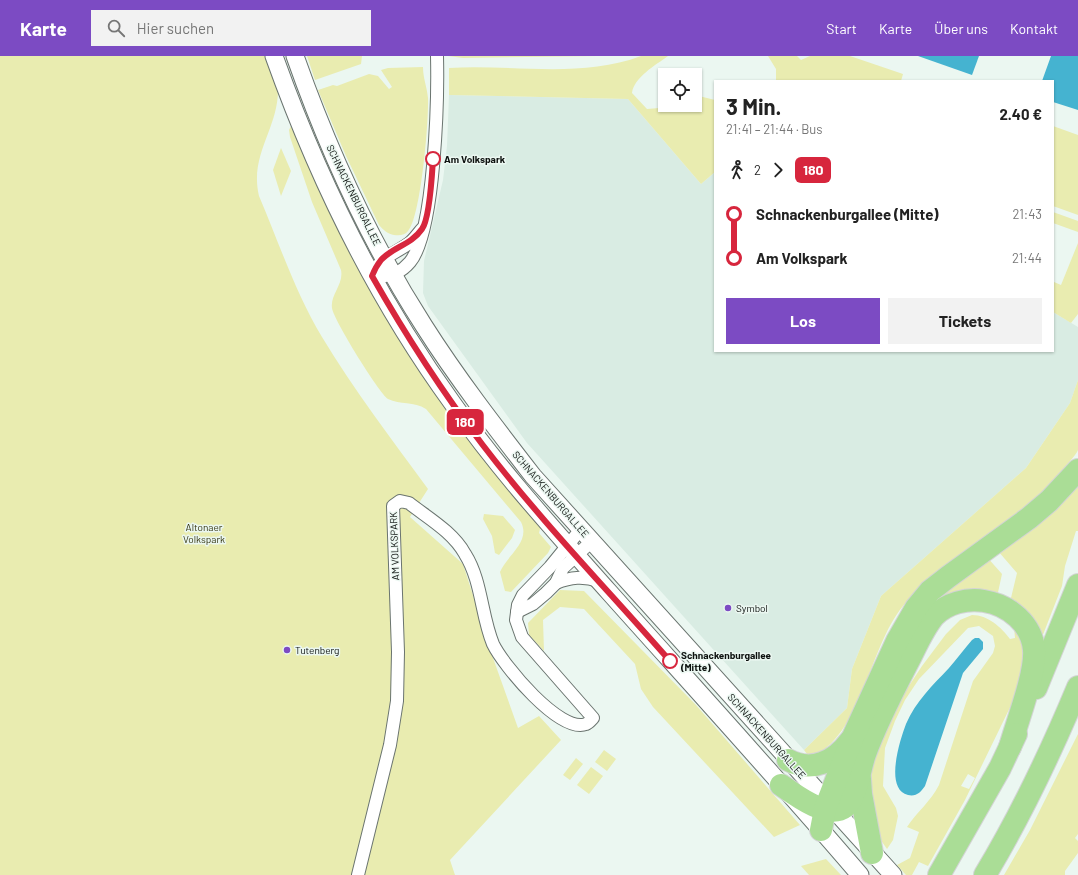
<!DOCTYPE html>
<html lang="de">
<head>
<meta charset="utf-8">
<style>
	:root { --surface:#fff; --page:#f2f2f2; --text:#222; --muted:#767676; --accent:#7c4bc3 }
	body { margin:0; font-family:Barlow,sans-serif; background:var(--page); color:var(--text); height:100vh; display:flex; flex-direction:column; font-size:15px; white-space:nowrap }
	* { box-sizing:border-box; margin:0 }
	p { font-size:13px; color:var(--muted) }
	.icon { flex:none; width:22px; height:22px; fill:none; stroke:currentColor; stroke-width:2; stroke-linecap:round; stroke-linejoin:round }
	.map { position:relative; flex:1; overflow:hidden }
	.panel { position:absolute; left:714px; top:24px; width:340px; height:272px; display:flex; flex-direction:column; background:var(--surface); border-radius:0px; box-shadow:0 1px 3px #0004 }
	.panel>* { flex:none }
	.badge { padding:0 8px; border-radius:6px; font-size:14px; line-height:26px }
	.buttons { position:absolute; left:658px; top:12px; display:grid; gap:8px }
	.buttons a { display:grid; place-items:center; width:44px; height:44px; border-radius:0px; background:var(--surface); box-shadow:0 1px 3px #0004; font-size:20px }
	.map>.badge { position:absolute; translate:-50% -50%; box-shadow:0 0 0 2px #fff }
	.legs { display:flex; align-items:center; gap:6px; height:44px; padding:0 12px; font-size:13px }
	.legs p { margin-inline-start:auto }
	.overview { display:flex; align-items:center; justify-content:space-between; height:68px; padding:0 12px }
	h1 { font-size:22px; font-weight:700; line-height:30px }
	.action { display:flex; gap:8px; margin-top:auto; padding:8px 12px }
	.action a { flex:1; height:46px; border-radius:0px; background:var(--accent); color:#fff; font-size:16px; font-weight:700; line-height:46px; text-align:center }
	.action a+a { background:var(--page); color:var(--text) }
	ul { padding:0 12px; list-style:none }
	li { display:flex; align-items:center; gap:14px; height:44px; font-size:15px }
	li i { display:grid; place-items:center; width:6px; height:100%; margin:0 5px; background:currentColor }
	li i::after { content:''; width:10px; height:10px; margin:-5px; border:3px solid; border-radius:50%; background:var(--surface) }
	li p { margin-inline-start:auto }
	li:first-child i { background:linear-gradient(#0000 50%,currentColor 0) }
	li:last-child i { background:linear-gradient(currentColor 50%,#0000 0) }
	header { display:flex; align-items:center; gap:24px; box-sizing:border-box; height:56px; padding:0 20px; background:var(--accent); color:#fff }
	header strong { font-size:19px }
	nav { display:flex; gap:22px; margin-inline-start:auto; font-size:14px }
	.search { width:280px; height:36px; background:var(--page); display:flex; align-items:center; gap:10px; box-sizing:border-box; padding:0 14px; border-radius:0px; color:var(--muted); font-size:15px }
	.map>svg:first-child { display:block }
	.built { fill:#d9ece3 }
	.green { fill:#e9ecb0; fill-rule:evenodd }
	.water { fill:#45b3d0 }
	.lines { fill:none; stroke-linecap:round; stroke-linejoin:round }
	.minor-casing { stroke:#6a746f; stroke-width:14 }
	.secondary-casing { stroke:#6a746f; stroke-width:19 }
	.motorway-casing { stroke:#d3d4d4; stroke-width:24 }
	.minor { stroke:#fff; stroke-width:12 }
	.secondary { stroke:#fff; stroke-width:17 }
	.motorway { stroke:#aadd96; stroke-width:22 }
	.line-1-casing { stroke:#fff; stroke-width:9 }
	.line-1 { stroke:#d7263d; stroke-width:6 }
	.stop-1-dot { fill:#fff; stroke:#d7263d; stroke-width:2 }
	.poi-dot { fill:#7c4bc3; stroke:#ebf7f1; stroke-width:1.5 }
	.labels { text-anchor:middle; stroke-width:3; stroke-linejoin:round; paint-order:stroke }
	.stop-label { font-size:10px; font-weight:bold; fill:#0d110f; stroke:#ebf7f1; text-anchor:start }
	.street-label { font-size:10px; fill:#0d110f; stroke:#ebf7f1 }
	.park-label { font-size:10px; fill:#353612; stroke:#ebf7f1 }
	.poi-label { font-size:10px; fill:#0d110f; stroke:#ebf7f1; text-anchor:start }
</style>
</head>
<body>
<header>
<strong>Karte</strong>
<div class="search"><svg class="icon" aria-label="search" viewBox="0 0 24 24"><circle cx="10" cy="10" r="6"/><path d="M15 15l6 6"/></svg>Hier suchen</div>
<nav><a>Start</a><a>Karte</a><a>Über uns</a><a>Kontakt</a></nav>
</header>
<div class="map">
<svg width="1078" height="819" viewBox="0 0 1078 819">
	<rect width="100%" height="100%" fill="#ebf7f1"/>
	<path class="built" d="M 449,39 L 628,43 L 701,128 L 715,116 L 715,295 L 1053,295 L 1053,256 L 1078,271 L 1078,324 L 1070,347 L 1026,412 L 881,540 L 852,613 L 847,652 L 804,694 L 527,387 L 428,250 L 423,237 L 424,205 L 443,124 L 447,90 Z"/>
	<g class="green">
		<path d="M 0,0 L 268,0 C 271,10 278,22 278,32 C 279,72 249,98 259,140 C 279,187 296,238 322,281 C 354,334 392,384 428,433 L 410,461 L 463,508 L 493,602 L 518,672 L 539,660 L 561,684 L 450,804 L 455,819 L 0,819 Z"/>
		<path d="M 307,0 L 362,0 L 361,8 L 315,24 Z"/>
		<path d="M 448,0 L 598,0 L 463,2 Z"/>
		<path d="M 641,0 L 668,0 C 656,9 634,21 632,37 L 647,53 L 695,49 L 695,39 L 715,44 L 715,116 L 701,128 L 628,43 L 449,39 L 449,12 C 512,8 580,23 641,0 Z"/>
		<path d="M 768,0 L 797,0 L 801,4 L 810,0 L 850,0 L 903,18 L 901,25 L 776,25 L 776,13 Z"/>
		<path d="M 423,11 C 423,22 427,31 428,42 C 429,63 421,161 408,175 C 405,179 400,180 394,179 C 388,178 383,174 379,169 L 346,100 L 318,34 L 333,29 L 337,30 L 369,18 L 378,20 L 389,33 L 392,31 L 381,14 L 388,12 Z"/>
		<path d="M 291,70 L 316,125 L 541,469 L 539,477 L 551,491 L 548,497 L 511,536 L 505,535 L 500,516 C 507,499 531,486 521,466 L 426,353 C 414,345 400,349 388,343 C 379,337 333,263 332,252 C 330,239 344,228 341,214 L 312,146 L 290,81 L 289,74 Z"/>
		<path d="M 1053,70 L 1078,79 L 1078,159 L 1053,150 Z"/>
		<path d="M 281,92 L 291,115 L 281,140 L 273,114 Z"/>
		<path d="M 1053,156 L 1078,165 L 1078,176 L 1053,167 Z"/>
		<path d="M 1078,187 L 1078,258 L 1071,267 L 1053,256 L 1053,229 L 1054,226 L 1061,229 Z"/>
		<path d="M 1078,324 C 1078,341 1078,358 1078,375 C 1078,381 1078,389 1078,394 C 1076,399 1069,406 1065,411 C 1022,469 949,494 903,550 C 868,592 863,679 810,702 L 804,694 L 847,652 L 852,613 L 881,540 L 1026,412 L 1070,347 Z"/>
		<path d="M 1078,426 L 1078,475 L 1076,475 L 1065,510 L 1062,530 L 1037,594 L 1010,546 L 1017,517 L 998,495 Z"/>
		<path d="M 484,458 L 503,460 L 515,474 L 512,482 L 499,499 L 495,497 L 492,480 L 483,463 Z"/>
		<path d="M 986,500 L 1002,518 L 997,541 L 958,540 L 918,567 L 947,530 Z"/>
		<path d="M 560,534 L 584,535 L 696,649 L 800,769 L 774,781 L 653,651 L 641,633 L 635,608 L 584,553 L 560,551 L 543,564 L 544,595 L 529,579 L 528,567 Z"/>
		<path d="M 972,559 C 988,559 1001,571 1010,583 L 1015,582 L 1014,571 L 1026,594 L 1018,635 L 965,744 L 928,810 L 919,806 L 912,819 L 906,819 L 897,809 L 910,802 L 919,776 L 907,771 C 917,756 931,745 939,729 L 973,625 L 993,597 L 995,590 L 993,580 L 979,570 L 968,572 L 919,623 L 905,644 L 895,665 L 885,692 L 883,730 L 896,752 L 898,760 L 893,784 L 887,793 L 878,780 L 868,755 L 869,711 L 899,645 L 922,610 L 946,578 L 960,564 ZM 968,718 L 975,722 L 969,733 L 961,730 Z"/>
		<path d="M 1078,678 L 1078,778 L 1075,782 L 1078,785 L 1078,797 L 1065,815 L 1065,819 L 1004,819 L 1030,774 Z"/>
		<path d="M 604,694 L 616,703 L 607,715 L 595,706 Z"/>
		<path d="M 576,702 L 583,708 L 570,724 L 563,719 Z"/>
		<path d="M 591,711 L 603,720 L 589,738 L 577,729 Z"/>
		<path d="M 826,803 L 841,819 L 809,819 L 801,810 Z"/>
	</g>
	<g class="water">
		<path d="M 918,0 L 979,0 L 972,19 Z"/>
		<path d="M 1051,0 L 1078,0 L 1078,54 L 1053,46 L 1053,25 L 1042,25 Z"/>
		<path d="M 975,582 L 979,582 L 983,586 L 983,593 L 963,617 L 925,730 C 921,736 916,741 908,739 C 884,733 900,684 906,668 C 916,645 932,630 949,612 C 957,603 964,593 972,584 Z"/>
	</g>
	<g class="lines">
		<g class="minor-casing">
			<g id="minor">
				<path d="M 423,172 C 418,177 414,184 408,188 C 391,200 381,200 372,220 C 387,222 400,218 410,206 C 435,176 438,42 437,0"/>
				<path d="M 556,527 C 571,521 583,520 599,525"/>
				<path d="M 517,556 L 533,548 L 546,537 L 556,527 L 563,512 L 592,485"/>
				<path d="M 358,819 L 390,689 L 397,645 L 398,596 L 393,450 L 400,445 L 409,447 C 428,462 453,476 465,498 C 482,525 481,559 493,588 C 503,609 560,678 586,668 C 589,667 591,664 593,662 L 522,581 L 516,564 L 518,549 L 523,539 L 550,511 L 581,473"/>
			</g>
		</g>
		<g class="secondary-casing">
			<g id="secondary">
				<path d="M 274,0 C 318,123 376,242 453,348 C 500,415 555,475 609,536 C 693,630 778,723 860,819"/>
				<path d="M 295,0 C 328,94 370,186 424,270 C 457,322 495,371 533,420 L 893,819"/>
			</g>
		</g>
		<g class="motorway-casing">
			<g id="motorway">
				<path d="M 1036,632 L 1078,529"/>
				<path d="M 788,704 C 812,717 835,705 850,685"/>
				<path d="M 860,723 L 861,738 L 872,797"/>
				<path d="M 781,729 C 795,739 828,764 845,751 C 857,742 860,711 865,698 C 877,665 894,633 910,602 C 917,588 924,572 934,560 C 947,547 967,542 984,545 C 1009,549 1032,568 1034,594 C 1036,617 1017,666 1010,691"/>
				<path d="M 821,774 L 825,753 L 852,683 L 897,585 L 916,552 L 930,535 L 948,521 L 1029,462 L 1049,445 L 1078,414"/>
				<path d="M 939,819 L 1000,712 L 1016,678"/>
				<path d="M 985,819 C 1021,759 1051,696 1078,631"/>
			</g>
		</g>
		<use href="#minor" class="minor"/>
		<use href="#secondary" class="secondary"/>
		<use href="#motorway" class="motorway"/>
	</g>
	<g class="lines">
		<g class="line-1-casing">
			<path id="line-1" d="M 433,103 C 432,118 430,162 422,173 C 411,189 393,191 381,204 C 377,209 374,215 372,220 C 405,278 441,334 482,388 C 540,464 607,533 670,605"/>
		</g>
		<use href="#line-1" class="line-1"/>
	</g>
	<g class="stop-1-dot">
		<circle cx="433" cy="103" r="7"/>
		<circle cx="670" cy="605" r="7"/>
	</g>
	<g class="poi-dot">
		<circle cx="728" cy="552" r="4"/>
		<circle cx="287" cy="594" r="4"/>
	</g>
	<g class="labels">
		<g class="stop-label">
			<text x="444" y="107">Am Volkspark</text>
			<text x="681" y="603">Schnackenburgallee<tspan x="681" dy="12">(Mitte)</tspan></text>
		</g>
		<g class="street-label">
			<text transform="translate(354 139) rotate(64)" y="4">SCHNACKENBURGALLEE</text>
			<text transform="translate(551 438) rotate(49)" y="4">SCHNACKENBURGALLEE</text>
			<text transform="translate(394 490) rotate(-92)" y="4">AM VOLKSPARK</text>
			<text transform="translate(767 680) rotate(48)" y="4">SCHNACKENBURGALLEE</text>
		</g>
		<g class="park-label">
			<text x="204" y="475">Altonaer<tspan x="204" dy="12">Volkspark</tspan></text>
		</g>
		<g class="poi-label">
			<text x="736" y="556">Symbol</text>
			<text x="295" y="598">Tutenberg</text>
		</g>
	</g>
</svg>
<div class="buttons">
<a><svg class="icon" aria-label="locate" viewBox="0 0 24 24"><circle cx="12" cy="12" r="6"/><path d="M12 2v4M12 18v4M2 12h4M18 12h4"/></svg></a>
</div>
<b class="badge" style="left:465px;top:366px;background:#d7263d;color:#fff">180</b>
<section class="panel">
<div class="overview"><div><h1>3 Min.</h1><p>21:41 – 21:44 · Bus</p></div><b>2.40 €</b></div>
<div class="legs"><svg class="icon" aria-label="walk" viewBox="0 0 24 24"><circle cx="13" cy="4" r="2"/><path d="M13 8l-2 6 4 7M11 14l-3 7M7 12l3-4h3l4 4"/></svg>2<svg class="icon" aria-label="forward" viewBox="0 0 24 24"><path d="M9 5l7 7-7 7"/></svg><b class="badge" style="background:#d7263d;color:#fff">180</b></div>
<ul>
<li><i style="color:#d7263d"></i><b>Schnackenburgallee (Mitte)</b><p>21:43</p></li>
<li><i style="color:#d7263d"></i><b>Am Volkspark</b><p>21:44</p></li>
</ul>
<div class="action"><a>Los</a><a>Tickets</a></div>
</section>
</div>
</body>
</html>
